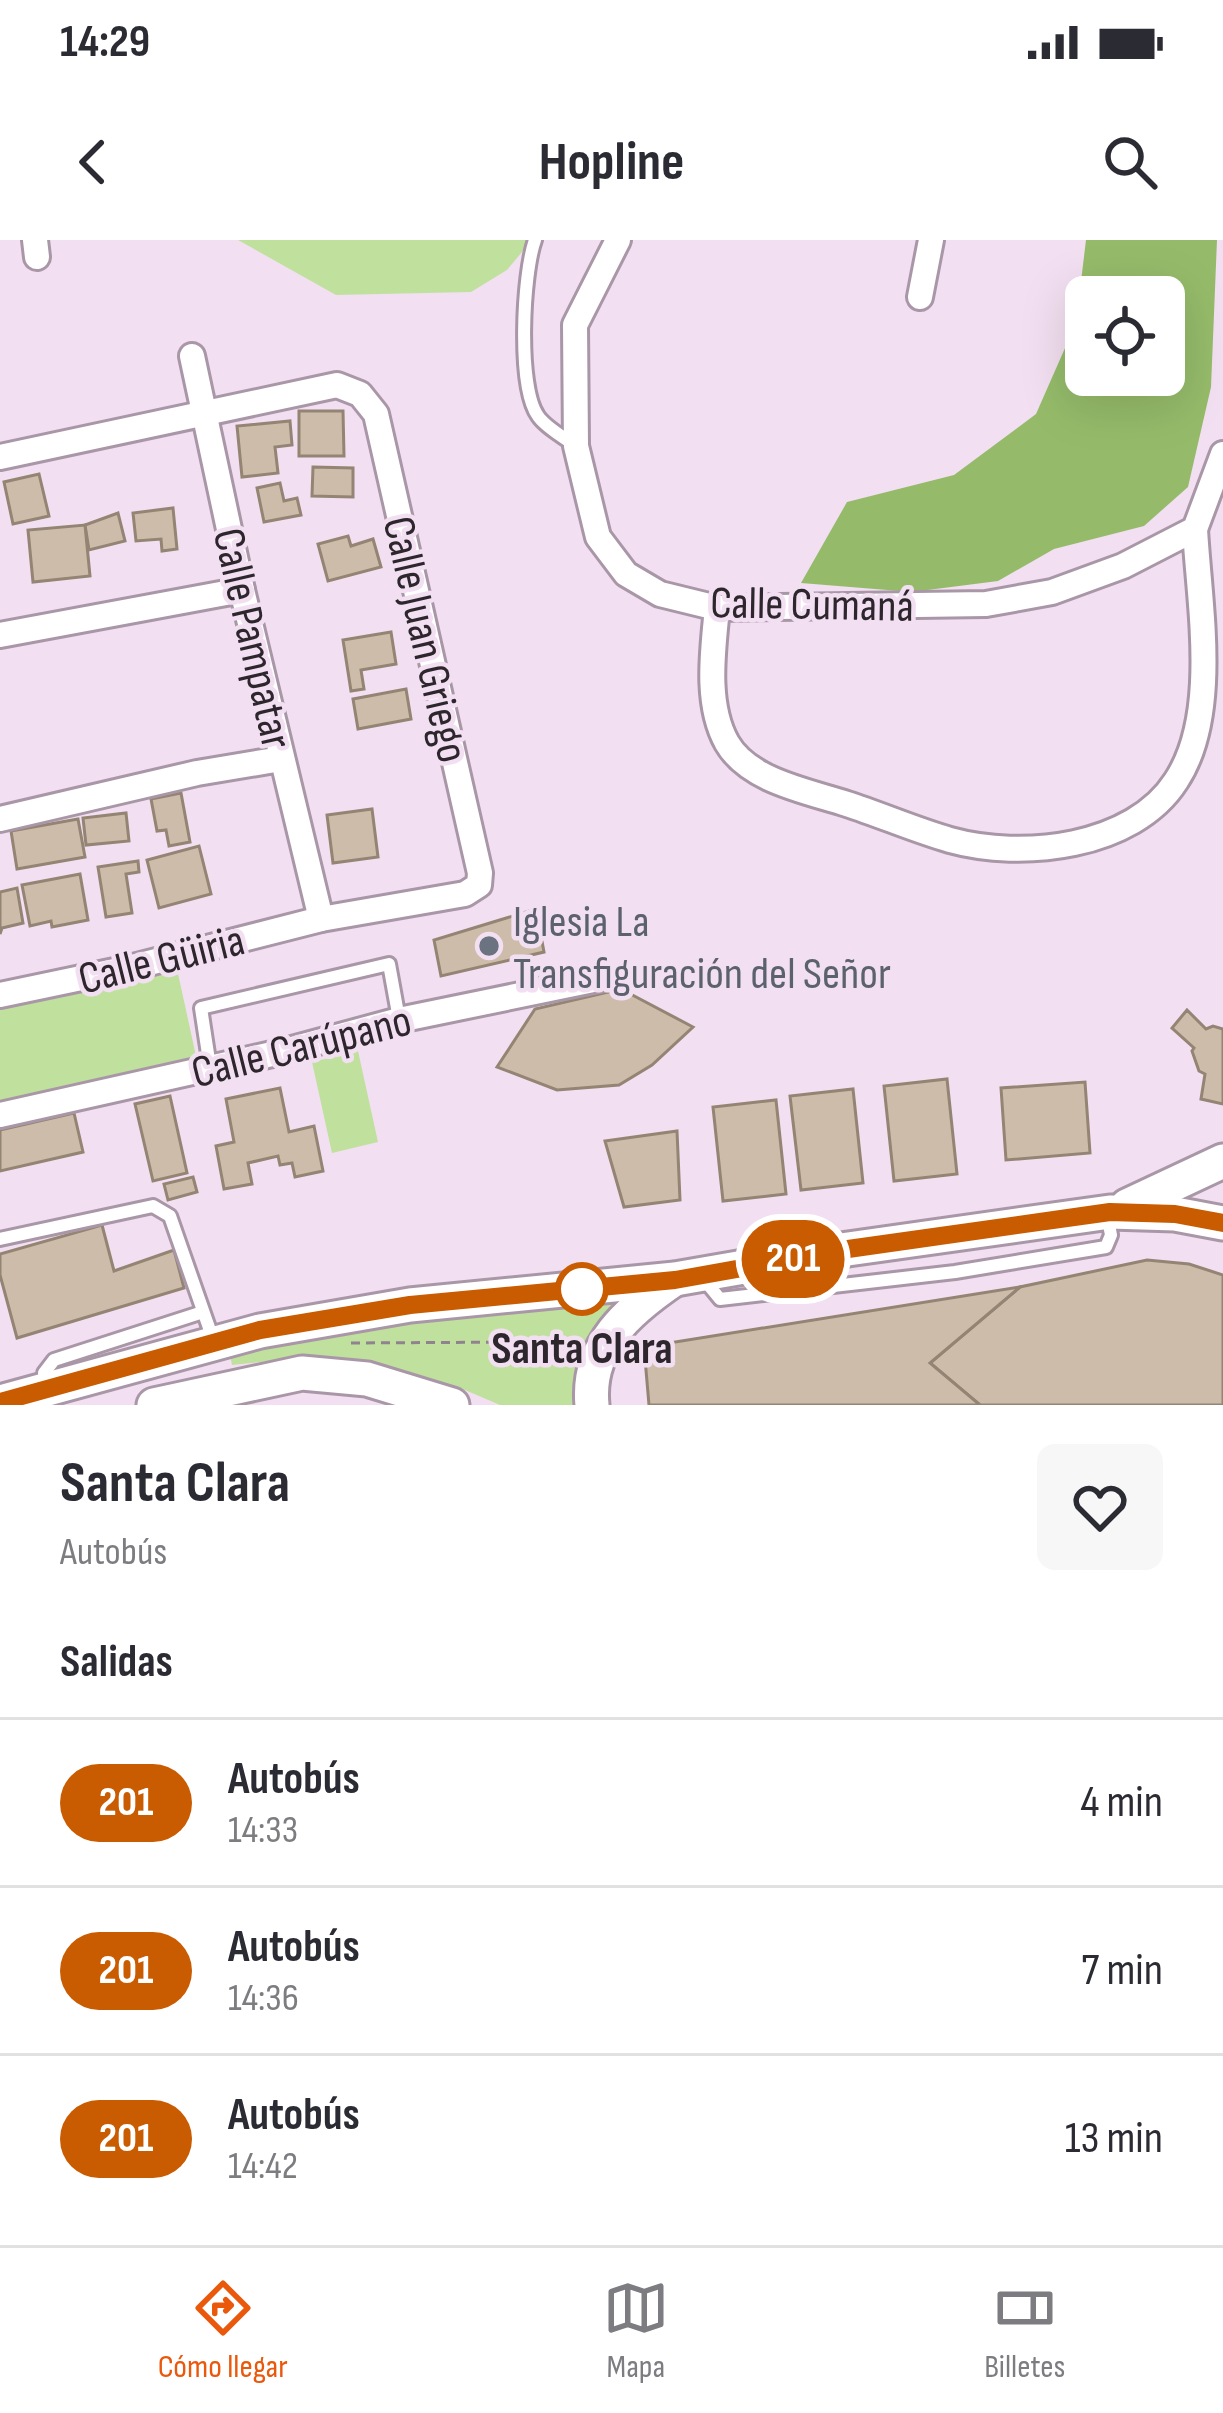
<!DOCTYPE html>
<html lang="es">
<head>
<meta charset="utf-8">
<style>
	:root { --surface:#fff; --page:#f7f7f7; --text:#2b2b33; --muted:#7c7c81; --line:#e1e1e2; --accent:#ea580c }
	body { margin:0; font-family:"Sofia Sans Condensed",sans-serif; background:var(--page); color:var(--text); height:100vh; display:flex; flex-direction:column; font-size:45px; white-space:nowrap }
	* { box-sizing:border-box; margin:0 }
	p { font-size:39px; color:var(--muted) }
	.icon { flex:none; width:66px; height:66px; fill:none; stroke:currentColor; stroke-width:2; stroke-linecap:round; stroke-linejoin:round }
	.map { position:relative; height:1165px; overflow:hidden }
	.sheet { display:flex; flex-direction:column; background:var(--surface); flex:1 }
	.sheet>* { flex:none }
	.badge { padding:0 24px; border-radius:39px; font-size:42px; line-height:78px }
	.buttons { position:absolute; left:1065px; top:36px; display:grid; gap:24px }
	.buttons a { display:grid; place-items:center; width:120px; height:120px; border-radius:18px; background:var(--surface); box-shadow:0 12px 48px #0002; font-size:60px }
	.map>.badge { position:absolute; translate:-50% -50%; box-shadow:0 0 0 6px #fff }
	h2 { padding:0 60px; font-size:45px; line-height:108px }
	.round { display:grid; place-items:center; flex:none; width:126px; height:126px; border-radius:18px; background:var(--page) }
	.head { display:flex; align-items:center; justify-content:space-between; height:204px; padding:0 60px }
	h1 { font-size:57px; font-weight:700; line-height:90px }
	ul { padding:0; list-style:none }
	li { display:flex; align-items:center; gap:36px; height:168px; padding:0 60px; border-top:3px solid var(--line) }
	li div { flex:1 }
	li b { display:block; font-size:45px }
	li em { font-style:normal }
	li .badge { min-width:132px; font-weight:700; text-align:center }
	.status { display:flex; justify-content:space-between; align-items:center; height:84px; padding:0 60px; background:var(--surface); direction:ltr }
	.status svg { height:33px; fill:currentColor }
	header { display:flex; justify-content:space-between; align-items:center; height:156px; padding:0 60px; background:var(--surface); font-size:54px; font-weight:700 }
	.tab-bar { display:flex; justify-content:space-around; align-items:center; height:168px; border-top:3px solid var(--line); background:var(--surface); font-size:33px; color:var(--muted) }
	.tab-bar a { display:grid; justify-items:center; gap:6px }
	.tab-bar .current { color:var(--accent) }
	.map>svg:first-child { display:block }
	.green { fill:#c0e19d }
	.forest { fill:#95bb6a; fill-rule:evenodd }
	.building { fill:#cdbcaa; stroke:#948473; stroke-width:3 }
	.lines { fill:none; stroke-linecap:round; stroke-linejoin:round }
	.lane-casing { stroke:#a997a8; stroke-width:18 }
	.street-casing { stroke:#a997a8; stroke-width:30 }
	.secondary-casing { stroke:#a997a8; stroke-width:39 }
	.path { stroke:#90838f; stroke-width:3; stroke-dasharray:9 6; stroke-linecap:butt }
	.lane { stroke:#fff; stroke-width:12 }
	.street { stroke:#fff; stroke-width:24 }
	.secondary { stroke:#fff; stroke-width:33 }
	.line-casing { stroke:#fff; stroke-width:27 }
	.line { stroke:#c95b00; stroke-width:18 }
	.worship-dot { fill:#6b7280; stroke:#f2dff1; stroke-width:4.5 }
	.stop-dot { fill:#fff; stroke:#c95b00; stroke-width:6 }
	.labels { text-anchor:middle; stroke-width:9; stroke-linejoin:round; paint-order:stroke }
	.street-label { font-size:45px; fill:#2d262d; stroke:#f2dff1 }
	.worship-label { font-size:45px; fill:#5b616d; stroke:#f2dff1; text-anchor:start }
	.stop-label { font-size:45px; font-weight:bold; fill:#2d262d; stroke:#f2dff1 }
</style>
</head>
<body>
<div class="status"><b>14:29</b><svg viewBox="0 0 49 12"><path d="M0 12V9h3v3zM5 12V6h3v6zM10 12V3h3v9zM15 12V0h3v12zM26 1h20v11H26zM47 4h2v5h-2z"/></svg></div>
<header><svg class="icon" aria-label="back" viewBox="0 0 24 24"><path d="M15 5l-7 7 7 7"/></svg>Hopline<svg class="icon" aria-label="search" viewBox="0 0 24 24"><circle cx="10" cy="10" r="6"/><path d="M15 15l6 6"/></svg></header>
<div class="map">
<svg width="1223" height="1165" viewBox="0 0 1223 1165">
	<rect width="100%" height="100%" fill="#f2dff1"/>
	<g class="green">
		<path d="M 238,0 L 532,0 L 507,30 L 471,52 L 336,55 Z"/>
		<path d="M 177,729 L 196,816 L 0,861 L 0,769 Z"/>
		<path d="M 358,811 L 378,902 L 332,913 L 312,822 Z"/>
		<path d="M 625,1058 L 580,1165 L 500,1165 L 465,1150 L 346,1119 L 300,1118 L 232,1125 L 229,1110 L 420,1079 Z"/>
	</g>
	<path class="forest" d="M 1086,0 L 1217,0 L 1211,147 L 1188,247 L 1144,286 L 1054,309 L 998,341 L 912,352 L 801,343 L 847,262 L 954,235 L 1036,174 L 1076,83 ZM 1086,57 L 1164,57 L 1164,135 L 1086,135 Z"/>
	<g class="building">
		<path d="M 299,171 L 343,171 L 344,216 L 299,216 Z"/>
		<path d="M 290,181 L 292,205 L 275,207 L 278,233 L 242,237 L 237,186 Z"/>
		<path d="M 313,227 L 353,228 L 353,257 L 312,256 Z"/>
		<path d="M 39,234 L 49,276 L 13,284 L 4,242 Z"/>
		<path d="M 280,243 L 284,261 L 297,258 L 301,275 L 264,282 L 257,248 Z"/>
		<path d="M 173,268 L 177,309 L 162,311 L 161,299 L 136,301 L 133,273 Z"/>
		<path d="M 118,273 L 125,301 L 89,310 L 85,285 Z"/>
		<path d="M 85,285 L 90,336 L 33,342 L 28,290 Z"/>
		<path d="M 348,296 L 351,306 L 373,299 L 381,327 L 328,341 L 318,304 Z"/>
		<path d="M 391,392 L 396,424 L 361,430 L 364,449 L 351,451 L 343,400 Z"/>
		<path d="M 406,449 L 411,479 L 358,489 L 353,459 Z"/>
		<path d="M 181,553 L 190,602 L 169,606 L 166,590 L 157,591 L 151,559 Z"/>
		<path d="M 372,569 L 378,617 L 333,623 L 327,575 Z"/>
		<path d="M 126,573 L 129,601 L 86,605 L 83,578 Z"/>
		<path d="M 78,579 L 85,617 L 17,629 L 11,591 Z"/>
		<path d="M 199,606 L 211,654 L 159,668 L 147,620 Z"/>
		<path d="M 138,621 L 139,632 L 126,634 L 132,673 L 106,677 L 98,627 Z"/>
		<path d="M 80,634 L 88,680 L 52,687 L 51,681 L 30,686 L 22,645 Z"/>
		<path d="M 17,648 L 23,683 L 2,688 L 0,694 L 0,652 Z"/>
		<path d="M 536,669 L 544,712 L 441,736 L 434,700 Z"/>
		<path d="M 621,749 L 693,787 L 652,825 L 619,845 L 557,850 L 497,827 L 535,769 Z"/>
		<path d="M 1187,770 L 1206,789 L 1213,786 L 1223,789 L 1223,864 L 1201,859 L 1205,834 L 1199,831 L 1192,811 L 1194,808 L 1172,788 Z"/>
		<path d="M 947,839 L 957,934 L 894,941 L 884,846 Z"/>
		<path d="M 1085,842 L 1090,913 L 1006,920 L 1001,848 Z"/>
		<path d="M 280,848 L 289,892 L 314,886 L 323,931 L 295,937 L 292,923 L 280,925 L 278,916 L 248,923 L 252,944 L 224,949 L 216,906 L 234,902 L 226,859 Z"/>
		<path d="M 853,849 L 863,943 L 801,950 L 790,856 Z"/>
		<path d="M 170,856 L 187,933 L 153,941 L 135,864 Z"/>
		<path d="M 776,860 L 786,954 L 723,961 L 713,867 Z"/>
		<path d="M 74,873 L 83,912 L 0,931 L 0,890 Z"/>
		<path d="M 677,891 L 680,960 L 624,967 L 605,901 Z"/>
		<path d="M 193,937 L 197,952 L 168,960 L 164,944 Z"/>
		<path d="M 102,985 L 114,1031 L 174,1010 L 184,1048 L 17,1098 L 0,1035 L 0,1014 Z"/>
		<path d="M 1147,1020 L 1189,1024 L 1223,1035 L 1223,1165 L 980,1165 L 930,1123 L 1020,1047 Z"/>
		<path d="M 1020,1047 L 930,1123 L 980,1165 L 649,1165 L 644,1107 Z"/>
	</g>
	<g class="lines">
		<g class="lane-casing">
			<g id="lane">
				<path d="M 535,0 C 523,33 517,147 538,176 C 545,187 564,197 575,206"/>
				<path d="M 210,827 L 201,768 L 389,724 L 399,779"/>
				<path d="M 0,999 L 153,966 L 170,976 L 214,1102"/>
				<path d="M 702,1037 L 720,1059 L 955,1032 L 1106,1007 L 1111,995 L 1107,974"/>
				<path d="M 45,1144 L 44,1133 L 54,1120 L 203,1072"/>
			</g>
		</g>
		<g class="street-casing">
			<g id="street">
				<path d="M 35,0 L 37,17"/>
				<path d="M 618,0 L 575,85 L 576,206 L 598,297 L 626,334 L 660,354 L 717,368 L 986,364 L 1052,352 L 1123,326 L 1195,289 L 1223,214"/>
				<path d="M 920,57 L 931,0"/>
				<path d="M 192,116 L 242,350 L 321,679"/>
				<path d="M 0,217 L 337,145 L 360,154 L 376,174 L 480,633 L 479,645 L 465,654 L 321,679 L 129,728 L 0,755"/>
				<path d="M 717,368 C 713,410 705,464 727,503 C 749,541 807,551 847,564 C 881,575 915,590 950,600 C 1022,620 1133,608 1176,541 C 1220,475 1199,364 1195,289"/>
				<path d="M 0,395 L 242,350"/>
				<path d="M 0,579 L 197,533 L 281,519"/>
				<path d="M 0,875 L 281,812 L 399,780 L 603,738"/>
			</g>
		</g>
		<g class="secondary-casing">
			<g id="secondary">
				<path d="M 1127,966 L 1223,921"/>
				<path d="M 0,1162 L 260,1091 L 410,1065 L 675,1039 L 848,1009 L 1110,972 L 1175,974 L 1223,983"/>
				<path d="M 154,1165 L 302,1133 L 367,1139 L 452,1165"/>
				<path d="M 592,1165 C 586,1106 629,1070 673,1040"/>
			</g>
		</g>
		<path class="path" d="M 351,1103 L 527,1102 L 575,1109"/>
		<use href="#lane" class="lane"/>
		<use href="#street" class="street"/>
		<use href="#secondary" class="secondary"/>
	</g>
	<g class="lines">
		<g class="line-casing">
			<path id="line" d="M 0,1162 L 260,1090 L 410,1065 L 675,1040 L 848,1009 L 1110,972 L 1175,974 L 1223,983"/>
		</g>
		<use href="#line" class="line"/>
	</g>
	<circle class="worship-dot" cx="489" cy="706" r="12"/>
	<circle class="stop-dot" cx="582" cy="1049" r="24"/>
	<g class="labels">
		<g class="street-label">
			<text transform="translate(812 363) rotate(1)" y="16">Calle Cumaná</text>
			<text transform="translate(254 398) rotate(77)" y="16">Calle Pampatar</text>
			<text transform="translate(427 399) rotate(77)" y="16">Calle Juan Griego</text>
			<text transform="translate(161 718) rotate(-14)" y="16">Calle Güiria</text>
			<text transform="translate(301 805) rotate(-14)" y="16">Calle Carúpano</text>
		</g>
		<g class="worship-label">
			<text x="513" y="696">Iglesia La<tspan x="513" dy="52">Transfiguración del Señor</tspan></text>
		</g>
		<g class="stop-label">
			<text x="582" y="1123">Santa Clara</text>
		</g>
	</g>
</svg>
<div class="buttons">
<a><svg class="icon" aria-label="locate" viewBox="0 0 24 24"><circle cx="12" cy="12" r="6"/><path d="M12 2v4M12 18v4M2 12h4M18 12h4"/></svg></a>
</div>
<b class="badge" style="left:793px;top:1019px;background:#c95b00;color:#fff">201</b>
</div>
<section class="sheet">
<div class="head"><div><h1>Santa Clara</h1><p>Autobús</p></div><a class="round"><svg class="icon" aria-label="heart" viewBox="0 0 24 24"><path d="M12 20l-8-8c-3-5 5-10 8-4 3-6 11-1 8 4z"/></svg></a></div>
<h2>Salidas</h2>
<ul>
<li><span class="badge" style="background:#c95b00;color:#fff">201</span><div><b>Autobús</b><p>14:33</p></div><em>4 min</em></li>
<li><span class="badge" style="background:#c95b00;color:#fff">201</span><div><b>Autobús</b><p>14:36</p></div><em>7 min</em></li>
<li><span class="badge" style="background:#c95b00;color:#fff">201</span><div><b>Autobús</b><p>14:42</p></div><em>13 min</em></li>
</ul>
</section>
<nav class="tab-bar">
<a class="current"><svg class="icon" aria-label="directions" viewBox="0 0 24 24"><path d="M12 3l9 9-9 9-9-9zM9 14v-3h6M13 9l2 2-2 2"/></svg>Cómo llegar</a>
<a><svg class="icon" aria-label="map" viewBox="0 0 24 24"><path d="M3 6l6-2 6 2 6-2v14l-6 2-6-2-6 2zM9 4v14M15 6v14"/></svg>Mapa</a>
<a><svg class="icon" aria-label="tickets" viewBox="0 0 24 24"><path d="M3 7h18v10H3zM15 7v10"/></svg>Billetes</a>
</nav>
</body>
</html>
